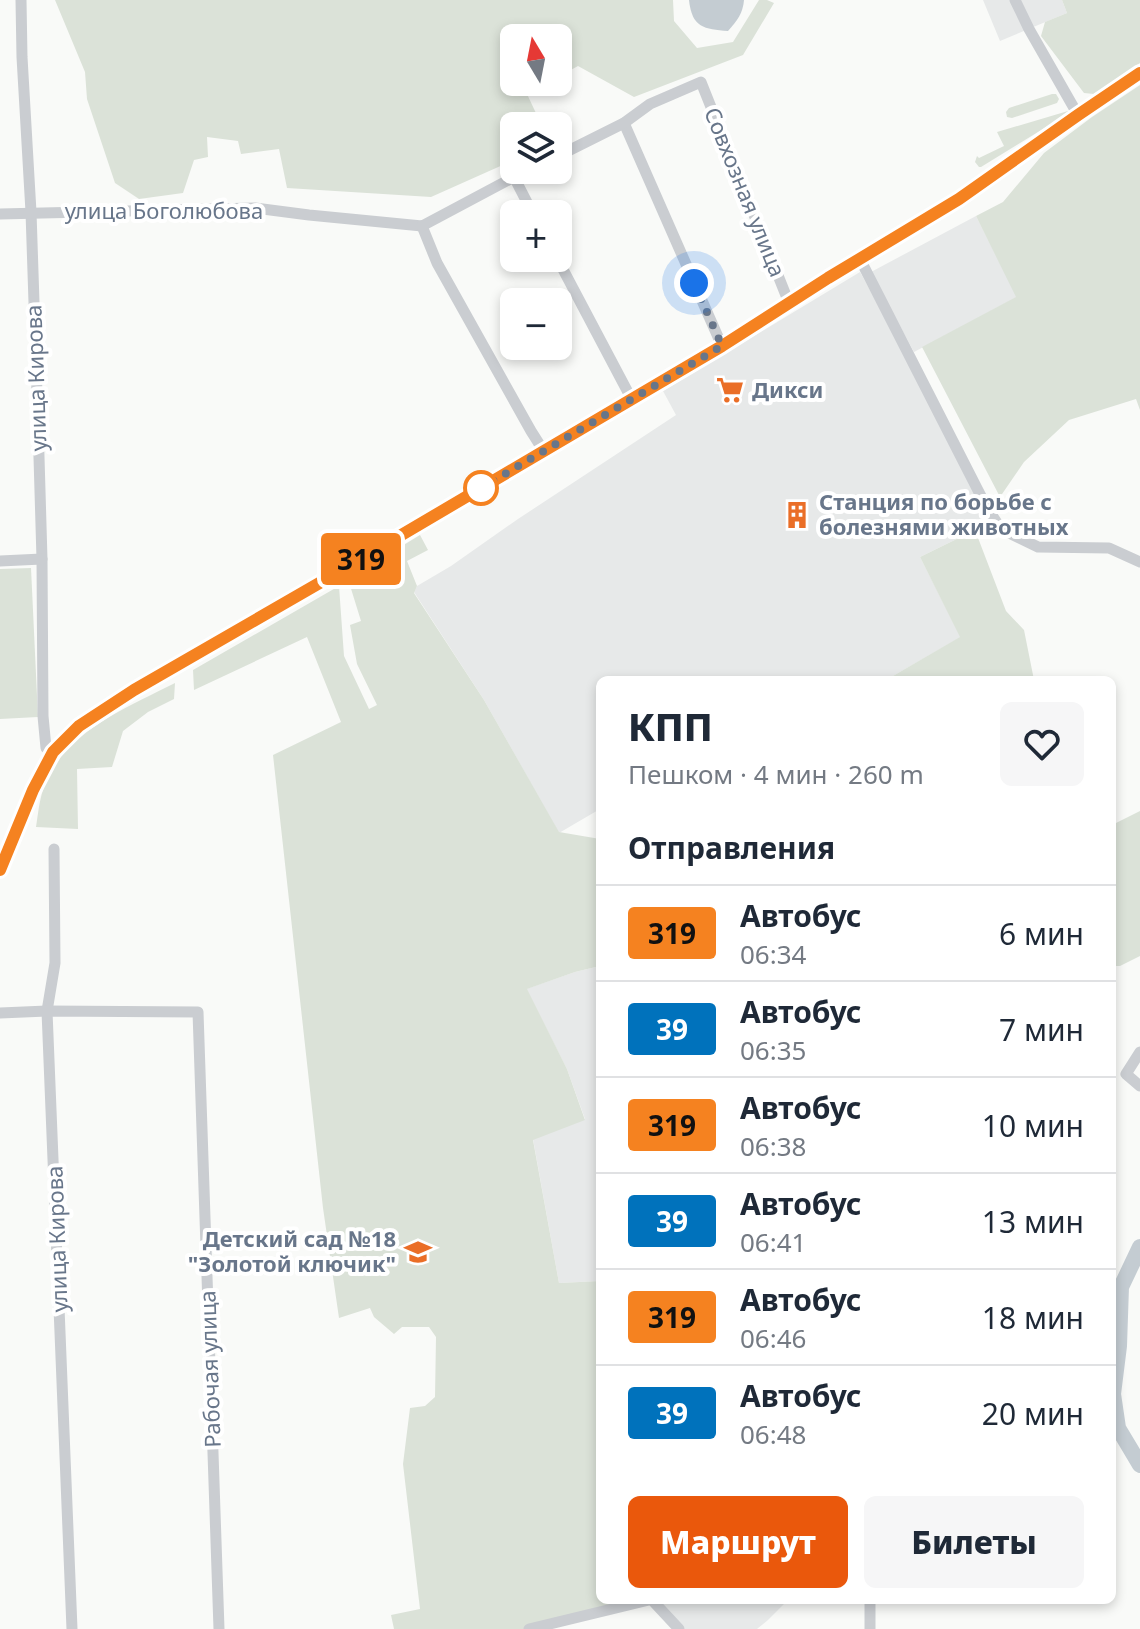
<!DOCTYPE html>
<html lang="ru">
<head>
<meta charset="utf-8">
<style>
	:root { --surface:#fff; --page:#f6f6f7; --text:#1f2937; --muted:#747a83; --line:#e0e1e3; --accent:#ea580c }
	body { margin:0; font-family:"Noto Sans",sans-serif; background:var(--page); color:var(--text); height:100vh; display:flex; flex-direction:column; font-size:30px; white-space:nowrap }
	* { box-sizing:border-box; margin:0 }
	p { font-size:26px; color:var(--muted) }
	.icon { flex:none; width:44px; height:44px; fill:none; stroke:currentColor; stroke-width:2; stroke-linecap:round; stroke-linejoin:round }
	.map { position:relative; flex:1; overflow:hidden }
	.drawer { position:absolute; left:596px; top:676px; width:520px; height:928px; display:flex; flex-direction:column; background:var(--surface); border-radius:12px; box-shadow:0 4px 12px #0003 }
	.drawer>* { flex:none }
	.badge { padding:0 16px; border-radius:6px; font-size:28px; line-height:52px }
	.needle { width:52px; rotate:350deg }
	.controls { position:absolute; left:500px; top:24px; display:grid; gap:16px }
	.controls a { display:grid; place-items:center; width:72px; height:72px; border-radius:12px; background:var(--surface); box-shadow:0 4px 12px #0003; font-size:40px }
	.you { position:absolute; width:40px; height:40px; margin:-20px; border:6px solid #fff; border-radius:50%; background:#1a73e8; box-shadow:0 0 0 12px #1a73e833 }
	.map>.badge { position:absolute; translate:-50% -50%; box-shadow:0 0 0 4px #fff }
	h2 { padding:0 32px; font-size:30px; line-height:72px }
	.round { display:grid; place-items:center; flex:none; width:84px; height:84px; border-radius:12px; background:var(--page) }
	.headline { display:flex; align-items:center; justify-content:space-between; height:136px; padding:0 32px }
	h1 { font-size:38px; font-weight:800; line-height:60px }
	.primary-button { display:flex; gap:16px; margin-top:auto; padding:16px 32px }
	.primary-button a { flex:1; height:92px; border-radius:12px; background:var(--accent); color:#fff; font-size:32px; font-weight:800; line-height:92px; text-align:center }
	.primary-button a+a { background:var(--page); color:var(--text) }
	ul { padding:0; list-style:none }
	li { display:flex; align-items:center; gap:24px; height:96px; padding:0 32px; border-top:2px solid var(--line) }
	li div { flex:1 }
	li b { display:block; font-size:30px }
	li em { font-style:normal }
	li .badge { min-width:88px; font-weight:700; text-align:center }
	.map>svg:first-child { display:block }
	.built { fill:#e7e9e9 }
	.green { fill:#dbe2d8 }
	.water { fill:#c4ccd2 }
	.lines { fill:none; stroke-linecap:round; stroke-linejoin:round }
	.river { stroke:#c4ccd2; stroke-width:16 }
	.minor { stroke:#cacdd1; stroke-width:11 }
	.secondary { stroke:#d8dbe0; stroke-width:16 }
	.line-casing { stroke:#fff; stroke-width:18 }
	.line { stroke:#f58220; stroke-width:12 }
	.walk { stroke:#68768a; stroke-width:8; stroke-dasharray:0 14.4 }
	.stop-dot { fill:#fff; stroke:#f58220; stroke-width:4 }
	.labels { text-anchor:middle; stroke-width:8; stroke-linejoin:round; paint-order:stroke }
	.street-label { font-size:22px; fill:#68768a; stroke:#fff }
	.poi-label { font-size:22px; font-weight:bold; fill:#68768a; stroke:#fff; text-anchor:start }
</style>
</head>
<body>
<div class="map">
<svg width="1140" height="1629" viewBox="0 0 1140 1629">
	<rect width="100%" height="100%" fill="#f9faf8"/>
	<g class="built">
		<path d="M 983,0 L 1062,0 L 1067,13 L 1000,41 Z"/>
		<path d="M 976,216 L 1017,297 L 914,352 L 871,272 Z"/>
		<path d="M 860,272 L 991,509 L 975,530 L 920,557 L 961,637 L 886,680 L 600,680 L 600,809 L 559,833 L 484,700 L 414,592 L 417,586 L 451,566 L 518,519 L 676,415 L 663,391 Z"/>
		<path d="M 600,966 L 600,1281 L 559,1283 L 533,1139 L 585,1119 L 567,1069 L 526,989 L 575,972 Z"/>
		<path d="M 652,1600 L 788,1600 L 768,1620 L 757,1629 L 679,1629 Z"/>
	</g>
	<g class="green">
		<path d="M 55,0 L 673,0 L 674,21 L 697,48 L 733,42 L 759,0 L 767,0 L 774,3 L 743,55 L 634,97 L 578,66 L 558,77 L 558,38 L 514,38 L 514,82 L 549,82 L 527,94 L 542,126 L 514,126 L 514,160 L 431,197 L 287,188 L 279,149 L 241,154 L 238,141 L 207,137 L 208,157 L 194,160 L 183,193 L 139,199 L 115,183 L 87,99 L 85,72 Z"/>
		<path d="M 1062,0 L 1140,0 L 1140,63 L 1094,94 L 1084,93 L 1041,36 L 1045,22 L 1067,13 Z"/>
		<path d="M 1140,85 L 1140,410 L 1136,399 L 1069,420 L 1024,462 L 1000,497 L 922,347 L 1016,297 L 976,216 L 1003,202 L 1044,153 L 1092,117 Z"/>
		<path d="M 1052,94 L 1056,94 L 1059,99 L 1057,103 L 1012,118 L 1007,117 L 1006,112 L 1009,108 Z"/>
		<path d="M 1068,111 L 1069,113 L 981,167 L 979,167 L 975,162 L 977,156 L 979,158 L 1004,146 L 997,132 Z"/>
		<path d="M 975,530 L 1006,611 L 1024,630 L 1034,680 L 886,680 L 960,637 L 920,557 Z"/>
		<path d="M 420,535 L 428,550 L 407,561 L 417,586 L 414,593 L 484,700 L 559,832 L 600,839 L 600,966 L 575,972 L 527,989 L 567,1069 L 585,1120 L 533,1140 L 559,1283 L 600,1281 L 600,1600 L 649,1600 L 529,1629 L 394,1629 L 391,1615 L 420,1609 L 403,1464 L 410,1408 L 425,1406 L 435,1397 L 436,1337 L 429,1327 L 402,1327 L 394,1334 L 374,1317 L 370,1308 L 339,1318 L 323,1208 L 273,755 L 341,722 L 307,637 L 194,690 L 193,670 L 339,586 L 344,656 L 369,709 L 377,705 L 357,664 L 350,625 L 361,621 L 348,579 Z"/>
		<path d="M 31,568 L 38,717 L 0,719 L 0,569 Z"/>
		<path d="M 175,683 L 174,699 L 148,712 L 123,731 L 112,767 L 77,769 L 78,829 L 36,827 C 38,815 39,802 43,790 C 63,732 124,709 175,683 Z"/>
		<path d="M 1140,811 L 1140,956 L 1120,966 L 1112,966 L 1112,825 Z"/>
	</g>
	<path class="water" d="M 689,0 L 744,0 C 743,13 737,21 728,31 C 704,29 692,28 689,0 Z"/>
	<g class="lines">
		<path class="river" d="M 1140,1247 L 1121,1287 L 1119,1346 L 1113,1394 L 1118,1428 L 1140,1465"/>
		<g class="minor">
			<path d="M 21,0 L 22,57 L 31,212 L 38,423 L 42,559 L 43,716 L 46,748 L 53,752"/>
			<path d="M 1015,0 L 1029,29 L 1078,115"/>
			<path d="M 624,123 L 722,346"/>
			<path d="M 558,156 L 624,123 L 650,104 L 701,82 L 789,303"/>
			<path d="M 514,177 L 529,170"/>
			<path d="M 0,214 L 255,208 L 309,215 L 422,226"/>
			<path d="M 422,226 L 437,263 L 531,431 L 543,450"/>
			<path d="M 422,226 L 514,177 L 533,214"/>
			<path d="M 557,258 L 631,398"/>
			<path d="M 860,259 L 986,506 L 1001,529 L 1038,547 L 1109,548 L 1140,562"/>
			<path d="M 0,561 L 42,559"/>
			<path d="M 54,849 L 55,963 L 47,1011 L 72,1629"/>
			<path d="M 0,1013 L 47,1011 L 198,1012 L 219,1629"/>
			<path d="M 1140,1052 L 1126,1074 L 1140,1086"/>
			<path d="M 652,1600 L 679,1629"/>
			<path d="M 870,1600 L 870,1629"/>
			<path d="M 529,1629 L 649,1600"/>
		</g>
		<path class="secondary" d="M 0,870 L 33,790 L 53,752 L 79,726 L 134,690 L 342,570 L 722,346 L 828,278 L 959,199 L 1078,115 L 1140,73"/>
	</g>
	<g class="lines">
		<g class="line-casing">
			<path id="line" d="M 0,870 L 33,790 L 53,752 L 79,726 L 134,690 L 342,570 L 722,346 L 828,278 L 959,199 L 1078,115 L 1140,73"/>
		</g>
		<use href="#line" class="line"/>
		<path class="walk" d="M 481,488 L 722,346 L 694,283"/>
	</g>
	<defs>
		<g id="supermarket-bare" transform="scale(2.16)"><path d="M-6-5.5h2.5l.6 2H6L4.5 2H-2.5L-4.4-4H-6ZM-1.5 3.2a1.3 1.3 0 1 0 .1 0ZM3 3.2a1.3 1.3 0 1 0 .1 0Z" fill="#ea6e27" stroke="#fff" stroke-width="2.5" paint-order="stroke"/></g>
		<g id="building-bare" transform="scale(2.16)"><path d="M-4-6H4V6H1V3H-1V6H-4ZM-2.5-4.3h1.7v1.8h-1.7ZM.8-4.3h1.7v1.8H.8ZM-2.5-1h1.7V.8h-1.7ZM.8-1h1.7V.8H.8Z" fill="#ea6e27" stroke="#fff" stroke-width="2.5" paint-order="stroke"/></g>
		<g id="school-bare" transform="scale(2.16)"><path d="M0-5L7-2L0 1L-7-2ZM-4 1L0 2.5L4 1V4Q0 6-4 4Z" fill="#ea6e27" stroke="#fff" stroke-width="2.5" paint-order="stroke"/></g>
	</defs>
	<g fill-rule="evenodd">
		<use href="#supermarket-bare" x="730" y="390"/>
		<use href="#building-bare" x="797" y="515"/>
		<use href="#school-bare" x="418" y="1252"/>
	</g>
	<circle class="stop-dot" cx="481" cy="488" r="16"/>
	<g class="labels">
		<g class="street-label">
			<text transform="translate(745 192) rotate(68)" y="8">Совхозная улица</text>
			<text x="164" y="219">улица Боголюбова</text>
			<text transform="translate(36 378) rotate(-92)" y="8">улица Кирова</text>
			<text transform="translate(57 1239) rotate(-92)" y="8">улица Кирова</text>
			<text transform="translate(210 1369) rotate(-92)" y="8">Рабочая улица</text>
		</g>
		<g class="poi-label">
			<text x="752" y="398">Дикси</text>
			<text x="819" y="510">Станция по борьбе с<tspan x="819" dy="25">болезнями животных</tspan></text>
			<text x="396" y="1247" text-anchor="end">Детский сад №18<tspan x="396" dy="25">"Золотой ключик"</tspan></text>
		</g>
	</g>
</svg>
<div class="controls">
<a><svg class="needle" viewBox="-14 -14 28 28"><path d="M0-13l5 13h-10z" fill="#e53935"/><path d="M0 13l5-13h-10z" fill="#747a83"/></svg></a>
<a><svg class="icon" aria-label="layers" viewBox="0 0 24 24"><path d="M12 4l9 5-9 5-9-5zM3 14l9 5 9-5"/></svg></a>
<a>+</a>
<a>−</a>
</div>
<div class="you" style="left:694px;top:283px"></div>
<b class="badge" style="left:361px;top:559px;background:#f58220;color:#111">319</b>
<section class="drawer">
<div class="headline"><div><h1>КПП</h1><p>Пешком · 4 мин · 260 m</p></div><a class="round"><svg class="icon" aria-label="heart" viewBox="0 0 24 24"><path d="M12 20l-8-8c-3-5 5-10 8-4 3-6 11-1 8 4z"/></svg></a></div>
<h2>Отправления</h2>
<ul>
<li><span class="badge" style="background:#f58220;color:#111">319</span><div><b>Автобус</b><p>06:34</p></div><em>6 мин</em></li>
<li><span class="badge" style="background:#0072bc;color:#fff">39</span><div><b>Автобус</b><p>06:35</p></div><em>7 мин</em></li>
<li><span class="badge" style="background:#f58220;color:#111">319</span><div><b>Автобус</b><p>06:38</p></div><em>10 мин</em></li>
<li><span class="badge" style="background:#0072bc;color:#fff">39</span><div><b>Автобус</b><p>06:41</p></div><em>13 мин</em></li>
<li><span class="badge" style="background:#f58220;color:#111">319</span><div><b>Автобус</b><p>06:46</p></div><em>18 мин</em></li>
<li><span class="badge" style="background:#0072bc;color:#fff">39</span><div><b>Автобус</b><p>06:48</p></div><em>20 мин</em></li>
</ul>
<div class="primary-button"><a>Маршрут</a><a>Билеты</a></div>
</section>
</div>
</body>
</html>
